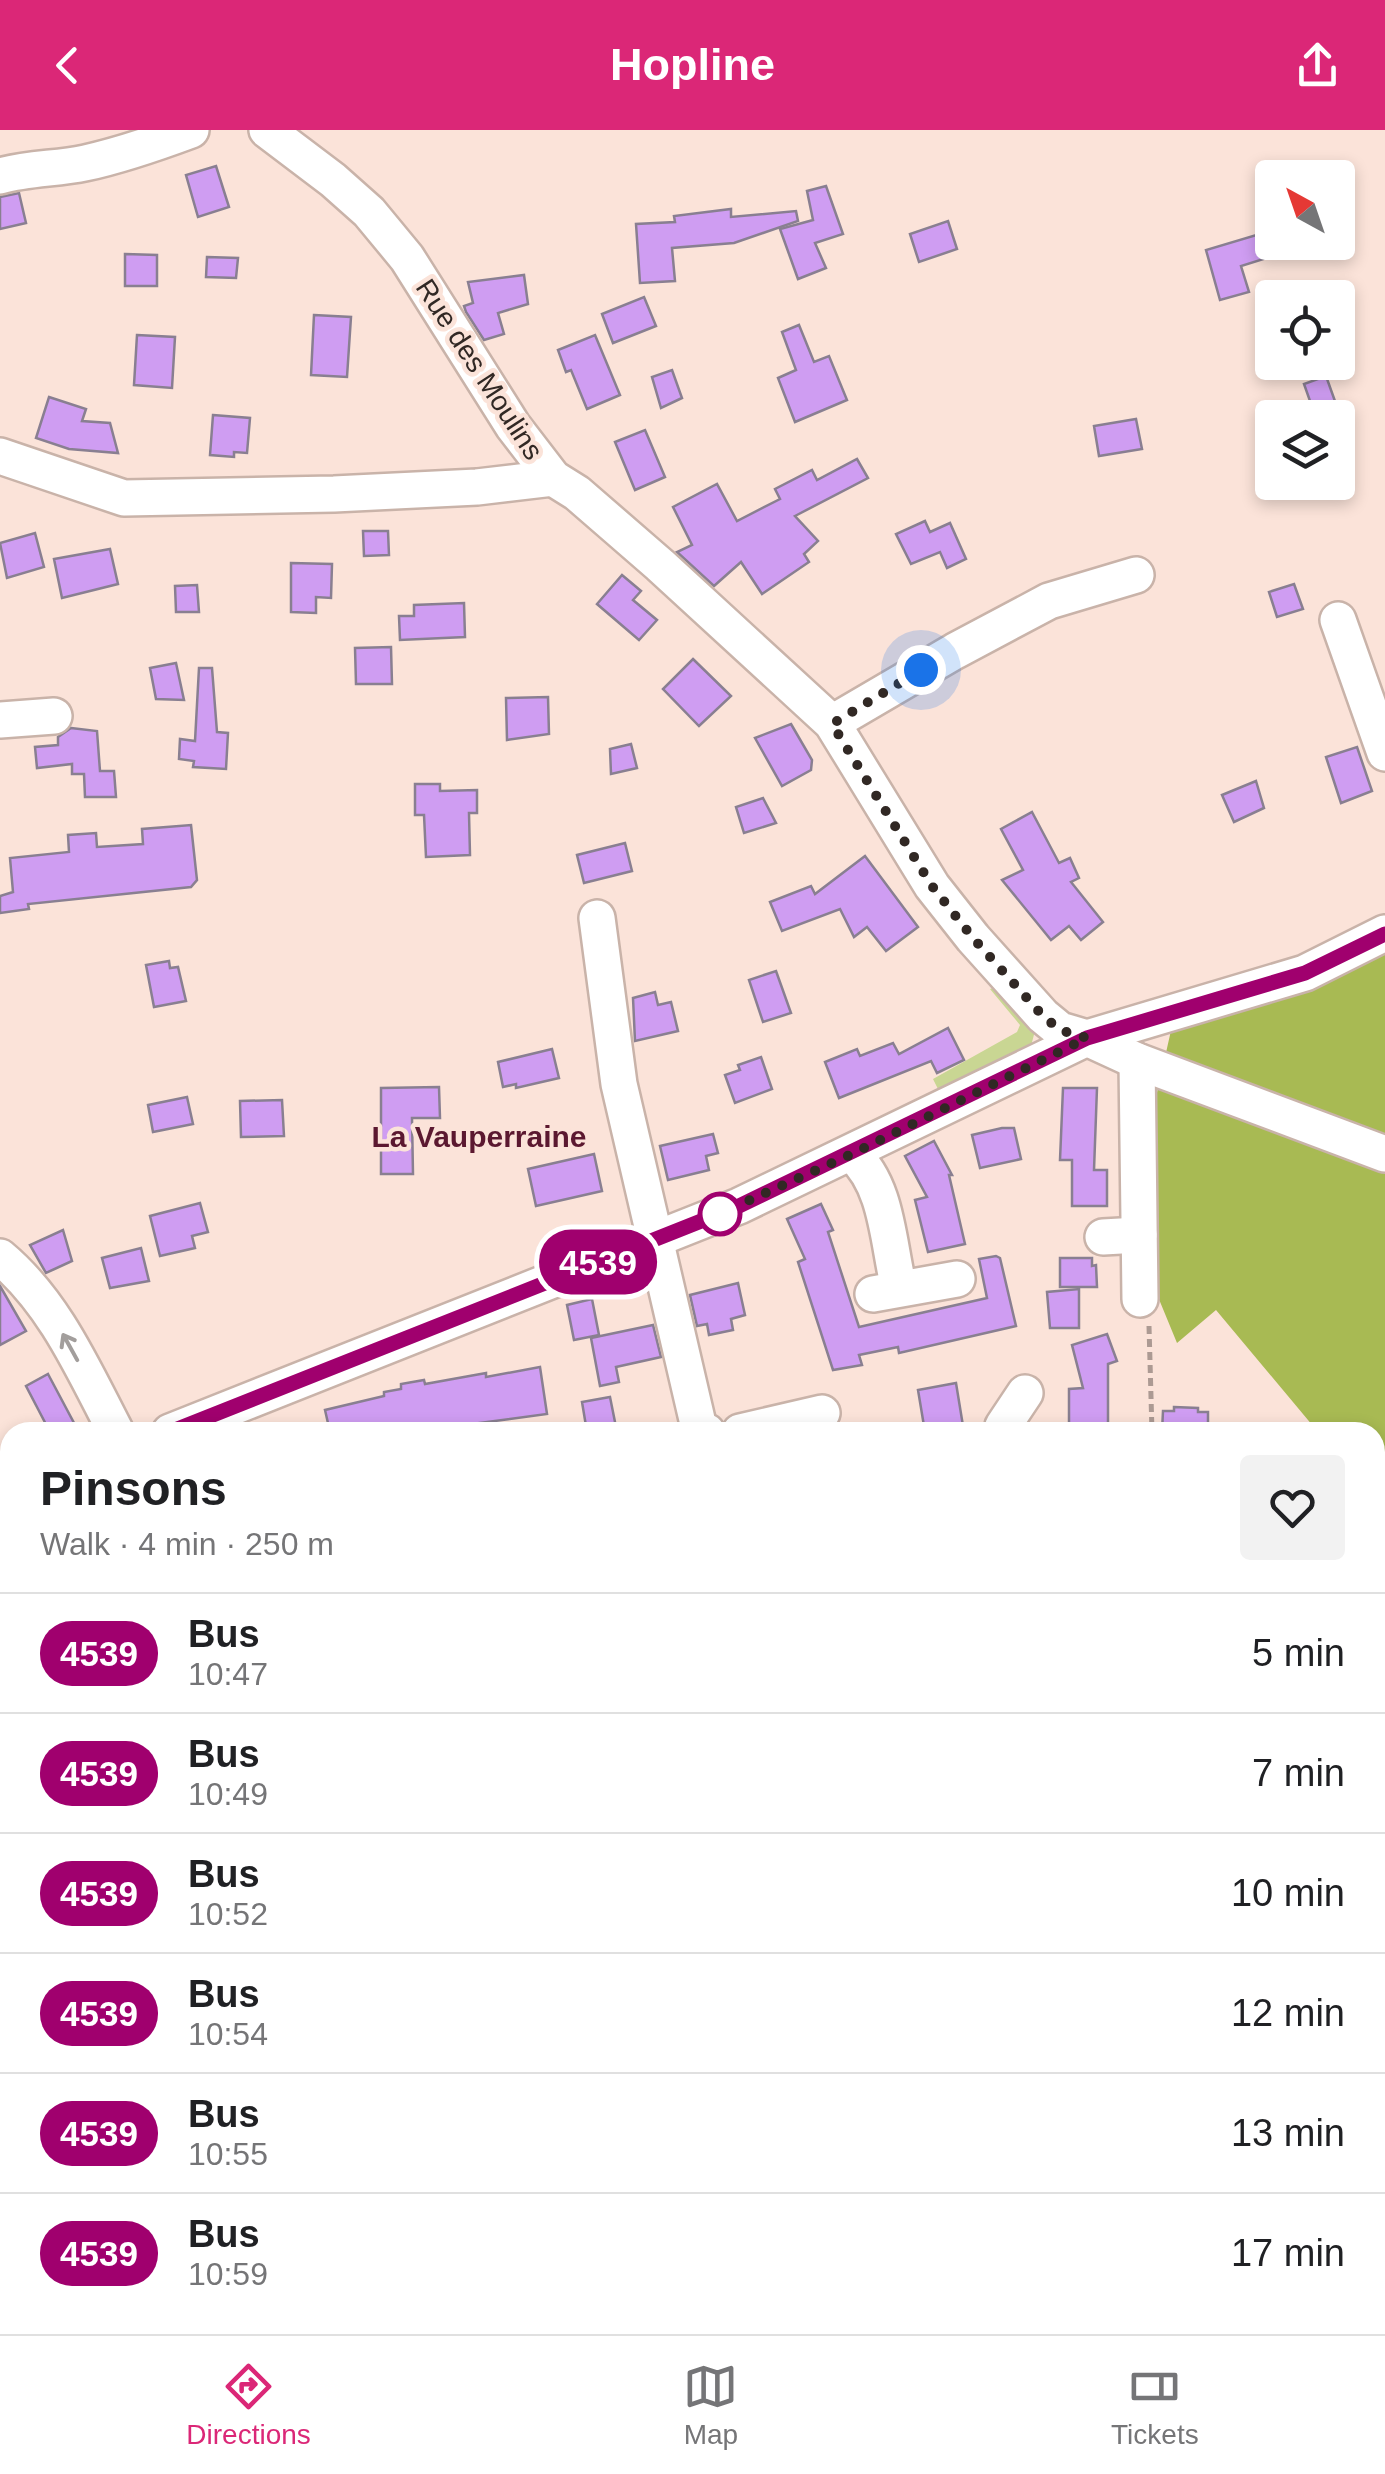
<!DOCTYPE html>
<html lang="en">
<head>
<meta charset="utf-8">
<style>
	:root { --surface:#fff; --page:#f2f2f2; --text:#202124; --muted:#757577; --line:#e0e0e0; --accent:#db2777 }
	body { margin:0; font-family:Helvetica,sans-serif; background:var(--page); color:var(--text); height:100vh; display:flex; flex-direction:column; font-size:38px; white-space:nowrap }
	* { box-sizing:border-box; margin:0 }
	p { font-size:32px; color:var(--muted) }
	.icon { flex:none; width:55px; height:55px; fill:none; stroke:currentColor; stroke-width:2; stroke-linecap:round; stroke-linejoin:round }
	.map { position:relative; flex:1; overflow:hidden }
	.side { position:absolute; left:0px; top:1292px; width:1385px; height:912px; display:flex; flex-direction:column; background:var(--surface); border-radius:30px 30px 0 0; box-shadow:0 5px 15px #0003 }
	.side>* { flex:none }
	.badge { padding:0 20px; border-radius:32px; font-size:35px; line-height:65px }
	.needle { width:65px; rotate:320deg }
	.tools { position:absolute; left:1255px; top:30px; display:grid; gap:20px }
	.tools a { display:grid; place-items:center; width:100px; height:100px; border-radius:10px; background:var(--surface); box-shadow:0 5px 15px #0003; font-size:50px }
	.you { position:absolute; width:50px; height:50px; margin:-25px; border:8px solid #fff; border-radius:50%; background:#1a73e8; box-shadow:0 0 0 15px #1a73e833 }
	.map>.badge { position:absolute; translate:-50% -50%; box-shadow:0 0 0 5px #fff }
	.round { display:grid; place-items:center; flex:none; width:105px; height:105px; border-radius:10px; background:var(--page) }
	.summary { display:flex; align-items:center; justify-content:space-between; height:170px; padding:0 40px }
	h1 { font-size:48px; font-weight:700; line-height:75px }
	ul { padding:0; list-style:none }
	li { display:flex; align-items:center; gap:30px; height:120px; padding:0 40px; border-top:2px solid var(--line) }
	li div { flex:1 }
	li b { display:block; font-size:38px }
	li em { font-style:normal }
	li .badge { min-width:110px; font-weight:700; text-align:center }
	header { display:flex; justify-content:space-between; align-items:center; height:130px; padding:0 40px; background:var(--accent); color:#fff; font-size:45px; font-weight:700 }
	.tab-bar { display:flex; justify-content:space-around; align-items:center; height:140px; border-top:2px solid var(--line); background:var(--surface); font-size:28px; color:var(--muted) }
	.tab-bar a { display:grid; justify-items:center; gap:5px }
	.tab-bar .selected { color:var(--accent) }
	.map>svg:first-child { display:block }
	.green { fill:#c9d693 }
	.forest { fill:#a8ba53 }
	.building { fill:#cf9df2; stroke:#897f91; stroke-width:2.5 }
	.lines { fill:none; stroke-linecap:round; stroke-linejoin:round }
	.minor-casing { stroke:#c9b3a9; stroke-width:40 }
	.path { stroke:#ac9a93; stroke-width:5; stroke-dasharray:8 5; stroke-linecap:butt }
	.minor { stroke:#fff; stroke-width:35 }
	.oneway { stroke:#a29e9c }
	.line-casing { stroke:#fff; stroke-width:22 }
	.line { stroke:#a0006e; stroke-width:15 }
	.walk { stroke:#312824; stroke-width:10; stroke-dasharray:0 18 }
	.stop-dot { fill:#fff; stroke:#a0006e; stroke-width:5 }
	.labels { text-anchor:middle; stroke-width:9; stroke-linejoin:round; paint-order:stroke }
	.street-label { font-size:28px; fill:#312824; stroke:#fbe3d9 }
	.neighbourhood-label { font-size:30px; font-weight:bold; fill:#5b1830; stroke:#fbe3d9 }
</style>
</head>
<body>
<header><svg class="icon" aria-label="back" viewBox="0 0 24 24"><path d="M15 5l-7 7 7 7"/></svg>Hopline<svg class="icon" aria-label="share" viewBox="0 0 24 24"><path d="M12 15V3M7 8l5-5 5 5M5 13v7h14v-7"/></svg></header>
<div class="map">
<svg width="1385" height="2204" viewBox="0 0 1385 2204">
	<rect width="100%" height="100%" fill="#fbe3d9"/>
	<g class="green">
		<path d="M 999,856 L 1036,897 L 1031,916 L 940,963 L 933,949 L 1017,902 L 1020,895 L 990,859 Z"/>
		<path d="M 10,1703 L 10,2105 L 0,2102 L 0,1708 Z"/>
	</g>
	<path class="forest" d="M 1385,822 L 1385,1382 L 1375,1370 L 1375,1302 L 1318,1302 L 1216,1180 L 1177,1213 L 1156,1162 L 1156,967 L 1172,896 Z"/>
	<g class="building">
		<path d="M 216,36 L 229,77 L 198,87 L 186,45 Z"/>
		<path d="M 826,56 L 843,104 L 815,113 L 826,138 L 798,149 L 780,99 L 813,90 L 807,61 Z"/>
		<path d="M 19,63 L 26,93 L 0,99 L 0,67 Z"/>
		<path d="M 731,79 L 731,87 L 796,81 L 798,91 L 734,113 L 672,118 L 675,151 L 640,153 L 636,94 L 675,92 L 674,86 Z"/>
		<path d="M 948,91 L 957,119 L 919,132 L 910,104 Z"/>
		<path d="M 1263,103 L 1270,127 L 1241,136 L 1249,162 L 1220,170 L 1206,120 Z"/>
		<path d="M 125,124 L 157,125 L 157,156 L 125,156 Z"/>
		<path d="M 207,127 L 238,128 L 236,148 L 206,147 Z"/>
		<path d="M 524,145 L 528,174 L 498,183 L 504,204 L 484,210 L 466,182 L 464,176 L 473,173 L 468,152 Z"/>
		<path d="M 644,167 L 656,196 L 613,213 L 602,184 Z"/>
		<path d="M 314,185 L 351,187 L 347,247 L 311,245 Z"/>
		<path d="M 799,195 L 814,232 L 829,226 L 847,270 L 795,292 L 778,248 L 796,240 L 782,202 Z"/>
		<path d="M 137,205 L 175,207 L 172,258 L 134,255 Z"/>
		<path d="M 595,205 L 620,265 L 587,279 L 571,240 L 566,242 L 558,220 Z"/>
		<path d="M 672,240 L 682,268 L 661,278 L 652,247 Z"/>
		<path d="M 1326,246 L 1341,288 L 1316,288 L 1304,254 Z"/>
		<path d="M 49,267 L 86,279 L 82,291 L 110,293 L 118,323 L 69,319 L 36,308 Z"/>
		<path d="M 213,285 L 250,288 L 247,323 L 234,322 L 234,327 L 210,325 Z"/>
		<path d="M 1136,289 L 1142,319 L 1099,326 L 1094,296 Z"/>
		<path d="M 645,300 L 665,347 L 635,360 L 615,312 Z"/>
		<path d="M 857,329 L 868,348 L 795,386 L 818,411 L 804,424 L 809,432 L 762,464 L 741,432 L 714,456 L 677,422 L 692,415 L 673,377 L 717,354 L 737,391 L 780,369 L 775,359 L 812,340 L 817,350 Z"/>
		<path d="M 925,391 L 930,402 L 950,393 L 966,429 L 947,438 L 940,422 L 911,434 L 896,404 Z"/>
		<path d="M 363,401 L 388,401 L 389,425 L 364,426 Z"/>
		<path d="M 35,403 L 44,437 L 7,448 L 0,413 Z"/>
		<path d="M 110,419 L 118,454 L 62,468 L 54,429 Z"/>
		<path d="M 291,433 L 332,434 L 331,468 L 316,467 L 316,483 L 291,482 Z"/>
		<path d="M 622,445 L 641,461 L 633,470 L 657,490 L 639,510 L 597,474 Z"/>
		<path d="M 1294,454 L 1303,479 L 1277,487 L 1269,462 Z"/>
		<path d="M 197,455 L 199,482 L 176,482 L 175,456 Z"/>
		<path d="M 464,473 L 465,507 L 400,510 L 399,486 L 414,486 L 414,475 Z"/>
		<path d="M 391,517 L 392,554 L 356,554 L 355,518 Z"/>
		<path d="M 693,529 L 731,566 L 699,596 L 663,559 Z"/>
		<path d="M 176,533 L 184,570 L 156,569 L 150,538 Z"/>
		<path d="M 199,538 L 212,538 L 217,602 L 228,603 L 226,639 L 193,637 L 194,631 L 179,629 L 180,609 L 195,611 Z"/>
		<path d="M 548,567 L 549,604 L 507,610 L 506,568 Z"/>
		<path d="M 791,594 L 812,630 L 811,640 L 782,656 L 755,608 Z"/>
		<path d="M 71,598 L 97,601 L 100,641 L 114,641 L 116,667 L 85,667 L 84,644 L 72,644 L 72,634 L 37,638 L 35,617 L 58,615 L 58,607 Z"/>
		<path d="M 631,614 L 637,638 L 611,644 L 610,619 Z"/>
		<path d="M 1357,617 L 1372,661 L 1341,673 L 1326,627 Z"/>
		<path d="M 1256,651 L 1264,678 L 1234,692 L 1222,665 Z"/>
		<path d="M 415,654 L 440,654 L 440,661 L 477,660 L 477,683 L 469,683 L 470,725 L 426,727 L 424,685 L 415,685 Z"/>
		<path d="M 763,668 L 776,693 L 744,703 L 736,677 Z"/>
		<path d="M 1032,682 L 1059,733 L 1070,728 L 1079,748 L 1071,752 L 1103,792 L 1081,810 L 1069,796 L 1051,810 L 1002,750 L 1023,740 L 1001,699 Z"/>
		<path d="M 191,695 L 197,750 L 191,757 L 28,774 L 29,779 L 0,783 L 0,766 L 13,762 L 10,728 L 69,722 L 68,705 L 96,703 L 97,717 L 143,714 L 142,699 Z"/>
		<path d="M 625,713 L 632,741 L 584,753 L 577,725 Z"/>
		<path d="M 865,726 L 918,797 L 886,821 L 867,797 L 854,807 L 840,779 L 782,801 L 770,772 L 811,756 L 815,764 Z"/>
		<path d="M 169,831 L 170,838 L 178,837 L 186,871 L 154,877 L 146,835 Z"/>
		<path d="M 776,841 L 791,883 L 763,892 L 749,850 Z"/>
		<path d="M 655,862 L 658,875 L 671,872 L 678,901 L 635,911 L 633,868 Z"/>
		<path d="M 948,898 L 964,930 L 937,943 L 931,931 L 839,968 L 825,932 L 857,919 L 860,926 L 893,913 L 899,924 Z"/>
		<path d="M 552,919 L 559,948 L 516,958 L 516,954 L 503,957 L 498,932 Z"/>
		<path d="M 761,927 L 772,959 L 735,973 L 725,945 L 740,940 L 738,935 Z"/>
		<path d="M 439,957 L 440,988 L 412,988 L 413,1044 L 381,1044 L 381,958 Z"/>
		<path d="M 1063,958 L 1097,958 L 1094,1040 L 1107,1040 L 1107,1076 L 1072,1076 L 1072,1030 L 1060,1030 Z"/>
		<path d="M 187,967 L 193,994 L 153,1002 L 148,975 Z"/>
		<path d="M 282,970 L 284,1006 L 241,1007 L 240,971 Z"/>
		<path d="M 1002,998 L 1014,998 L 1021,1029 L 980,1038 L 972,1005 Z"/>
		<path d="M 713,1004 L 718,1023 L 706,1026 L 709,1040 L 668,1050 L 660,1016 Z"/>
		<path d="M 934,1011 L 952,1045 L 949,1045 L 965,1114 L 928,1122 L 915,1070 L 927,1067 L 905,1026 Z"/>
		<path d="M 594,1024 L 602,1061 L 536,1076 L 528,1039 Z"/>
		<path d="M 200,1073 L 208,1102 L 192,1106 L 195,1118 L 160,1126 L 150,1086 Z"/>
		<path d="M 821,1074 L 833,1100 L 828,1102 L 859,1197 L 987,1168 L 979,1129 L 996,1126 L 1000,1128 L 1016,1196 L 899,1223 L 898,1217 L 859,1225 L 862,1235 L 833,1240 L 798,1132 L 805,1129 L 787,1089 Z"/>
		<path d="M 63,1100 L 72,1131 L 46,1143 L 30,1115 Z"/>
		<path d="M 141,1118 L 149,1151 L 110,1158 L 102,1128 Z"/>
		<path d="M 1060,1128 L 1092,1128 L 1092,1136 L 1096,1135 L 1097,1157 L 1060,1157 Z"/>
		<path d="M 738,1153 L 745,1185 L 731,1189 L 733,1200 L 709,1205 L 707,1194 L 697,1196 L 690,1165 Z"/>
		<path d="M 0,1156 L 26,1201 L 0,1215 Z"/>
		<path d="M 1079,1159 L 1079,1198 L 1050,1198 L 1047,1162 Z"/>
		<path d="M 592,1169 L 599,1205 L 574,1210 L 567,1175 Z"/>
		<path d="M 653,1195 L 661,1227 L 616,1237 L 619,1252 L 600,1256 L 591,1208 Z"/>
		<path d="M 1107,1204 L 1117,1231 L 1108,1234 L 1108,1302 L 1069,1302 L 1069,1259 L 1083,1258 L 1072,1215 Z"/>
		<path d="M 540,1237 L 547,1284 L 411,1302 L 330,1302 L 325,1280 L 384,1266 L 384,1262 L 401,1259 L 401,1254 L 424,1250 L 425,1254 L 486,1243 L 486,1247 Z"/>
		<path d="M 48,1244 L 74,1293 L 55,1302 L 50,1302 L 26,1256 Z"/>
		<path d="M 956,1253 L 964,1302 L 925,1302 L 918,1260 Z"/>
		<path d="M 610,1267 L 617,1302 L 587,1302 L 582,1272 Z"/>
		<path d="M 1174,1277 L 1198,1278 L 1198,1282 L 1208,1282 L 1208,1302 L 1162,1302 L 1163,1281 L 1174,1281 Z"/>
	</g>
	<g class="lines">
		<g class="minor-casing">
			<g id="minor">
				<path d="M 267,0 L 333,50 L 369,82 L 407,128 L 513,296 L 553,348 L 577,363 L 660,435 L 832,593 L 932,756 L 973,808 L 1043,886 L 1060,900 L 1087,908 L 1137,931 L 1385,1024"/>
				<path d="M 0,46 C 28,38 57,39 85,33 C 122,25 156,13 191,0"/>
				<path d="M 0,326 L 124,368 L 334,364 L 477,357 L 553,348"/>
				<path d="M 1338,490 L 1385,623"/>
				<path d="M 0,590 L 54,586"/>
				<path d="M 832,593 L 955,521 L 1049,471 L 1136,445"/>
				<path d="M 597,788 L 619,954 L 699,1298 L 707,1302"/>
				<path d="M 1137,931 L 1140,1169"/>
				<path d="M 852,1024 C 888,1055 888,1115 899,1158"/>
				<path d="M 1103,1107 L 1139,1105"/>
				<path d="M 0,1127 C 55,1173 84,1241 116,1302"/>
				<path d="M 873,1164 L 957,1149"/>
				<path d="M 170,1302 L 739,1076 L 1087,908 L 1305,843 L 1385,803"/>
				<path d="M 740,1302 L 822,1283"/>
				<path d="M 1004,1302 L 1003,1296 L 1025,1263"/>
				<path d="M 0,1390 L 10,1383"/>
				<path d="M 1375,1646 L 1385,1646"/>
				<path d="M 0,1742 L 10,1738"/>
				<path d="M 0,1769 L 10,1796"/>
				<path d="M 1375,1847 L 1385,1846"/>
				<path d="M 0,2048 L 10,2044"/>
				<path d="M 0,2126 L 10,2129"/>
				<path d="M 203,2195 L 230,2204"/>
				<path d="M 391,2195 L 401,2204"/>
			</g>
		</g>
		<g class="path">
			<path d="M 1149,1196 L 1152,1302"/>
			<path d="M 0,1862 L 10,1888"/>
			<path d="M 0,1938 L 10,1962"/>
			<path d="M 0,2004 L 5,2018"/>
			<path d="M 268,2195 L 298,2204"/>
		</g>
		<use href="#minor" class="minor"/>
	</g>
	<defs><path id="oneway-shaft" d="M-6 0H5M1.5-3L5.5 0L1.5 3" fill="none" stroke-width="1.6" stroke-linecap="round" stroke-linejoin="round" transform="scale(2.5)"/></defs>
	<use class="oneway" href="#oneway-shaft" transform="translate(70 1217) rotate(-119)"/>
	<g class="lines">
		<g class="line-casing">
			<path id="line" d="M 170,1302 L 739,1076 L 1087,908 L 1305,843 L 1385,804"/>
		</g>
		<use href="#line" class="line"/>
		<path class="walk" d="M 720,1084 L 710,1088 L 852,1024 L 1087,908 L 1060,900 L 1043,886 L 973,808 L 932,756 L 832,594 L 921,540"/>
	</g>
	<circle class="stop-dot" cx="720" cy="1084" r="20"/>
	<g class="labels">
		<g class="street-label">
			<text transform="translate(480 239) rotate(57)" y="10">Rue des Moulins</text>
		</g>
		<g class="neighbourhood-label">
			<text x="479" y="1017">La Vauperraine</text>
		</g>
	</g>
</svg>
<div class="tools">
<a><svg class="needle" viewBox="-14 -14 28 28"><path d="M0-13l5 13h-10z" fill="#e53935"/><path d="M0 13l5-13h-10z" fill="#757577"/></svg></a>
<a><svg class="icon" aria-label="locate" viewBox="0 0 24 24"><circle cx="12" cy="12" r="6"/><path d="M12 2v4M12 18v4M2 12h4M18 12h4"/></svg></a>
<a><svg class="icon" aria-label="layers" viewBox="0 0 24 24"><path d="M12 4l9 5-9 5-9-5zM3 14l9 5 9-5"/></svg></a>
</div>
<div class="you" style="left:921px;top:540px"></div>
<b class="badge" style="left:598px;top:1132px;background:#a0006e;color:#fff">4539</b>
<section class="side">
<div class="summary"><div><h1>Pinsons</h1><p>Walk · 4 min · 250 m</p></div><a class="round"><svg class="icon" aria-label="heart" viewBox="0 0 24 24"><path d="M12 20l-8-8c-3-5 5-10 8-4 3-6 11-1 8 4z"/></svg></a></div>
<ul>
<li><span class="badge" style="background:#a0006e;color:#fff">4539</span><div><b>Bus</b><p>10:47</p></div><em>5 min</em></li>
<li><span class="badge" style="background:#a0006e;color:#fff">4539</span><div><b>Bus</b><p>10:49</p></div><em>7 min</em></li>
<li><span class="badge" style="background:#a0006e;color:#fff">4539</span><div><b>Bus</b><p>10:52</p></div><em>10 min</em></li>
<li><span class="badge" style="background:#a0006e;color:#fff">4539</span><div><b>Bus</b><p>10:54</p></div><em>12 min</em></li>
<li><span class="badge" style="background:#a0006e;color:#fff">4539</span><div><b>Bus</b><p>10:55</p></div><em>13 min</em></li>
<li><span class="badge" style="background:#a0006e;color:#fff">4539</span><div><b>Bus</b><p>10:59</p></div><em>17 min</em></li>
</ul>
</section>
</div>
<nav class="tab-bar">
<a class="selected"><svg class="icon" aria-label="directions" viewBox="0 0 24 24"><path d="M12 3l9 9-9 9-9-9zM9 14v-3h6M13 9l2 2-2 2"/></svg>Directions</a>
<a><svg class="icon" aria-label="map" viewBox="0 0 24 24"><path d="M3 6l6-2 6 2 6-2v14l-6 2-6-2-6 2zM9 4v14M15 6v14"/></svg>Map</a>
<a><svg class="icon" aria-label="tickets" viewBox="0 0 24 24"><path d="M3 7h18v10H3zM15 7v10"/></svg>Tickets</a>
</nav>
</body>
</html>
